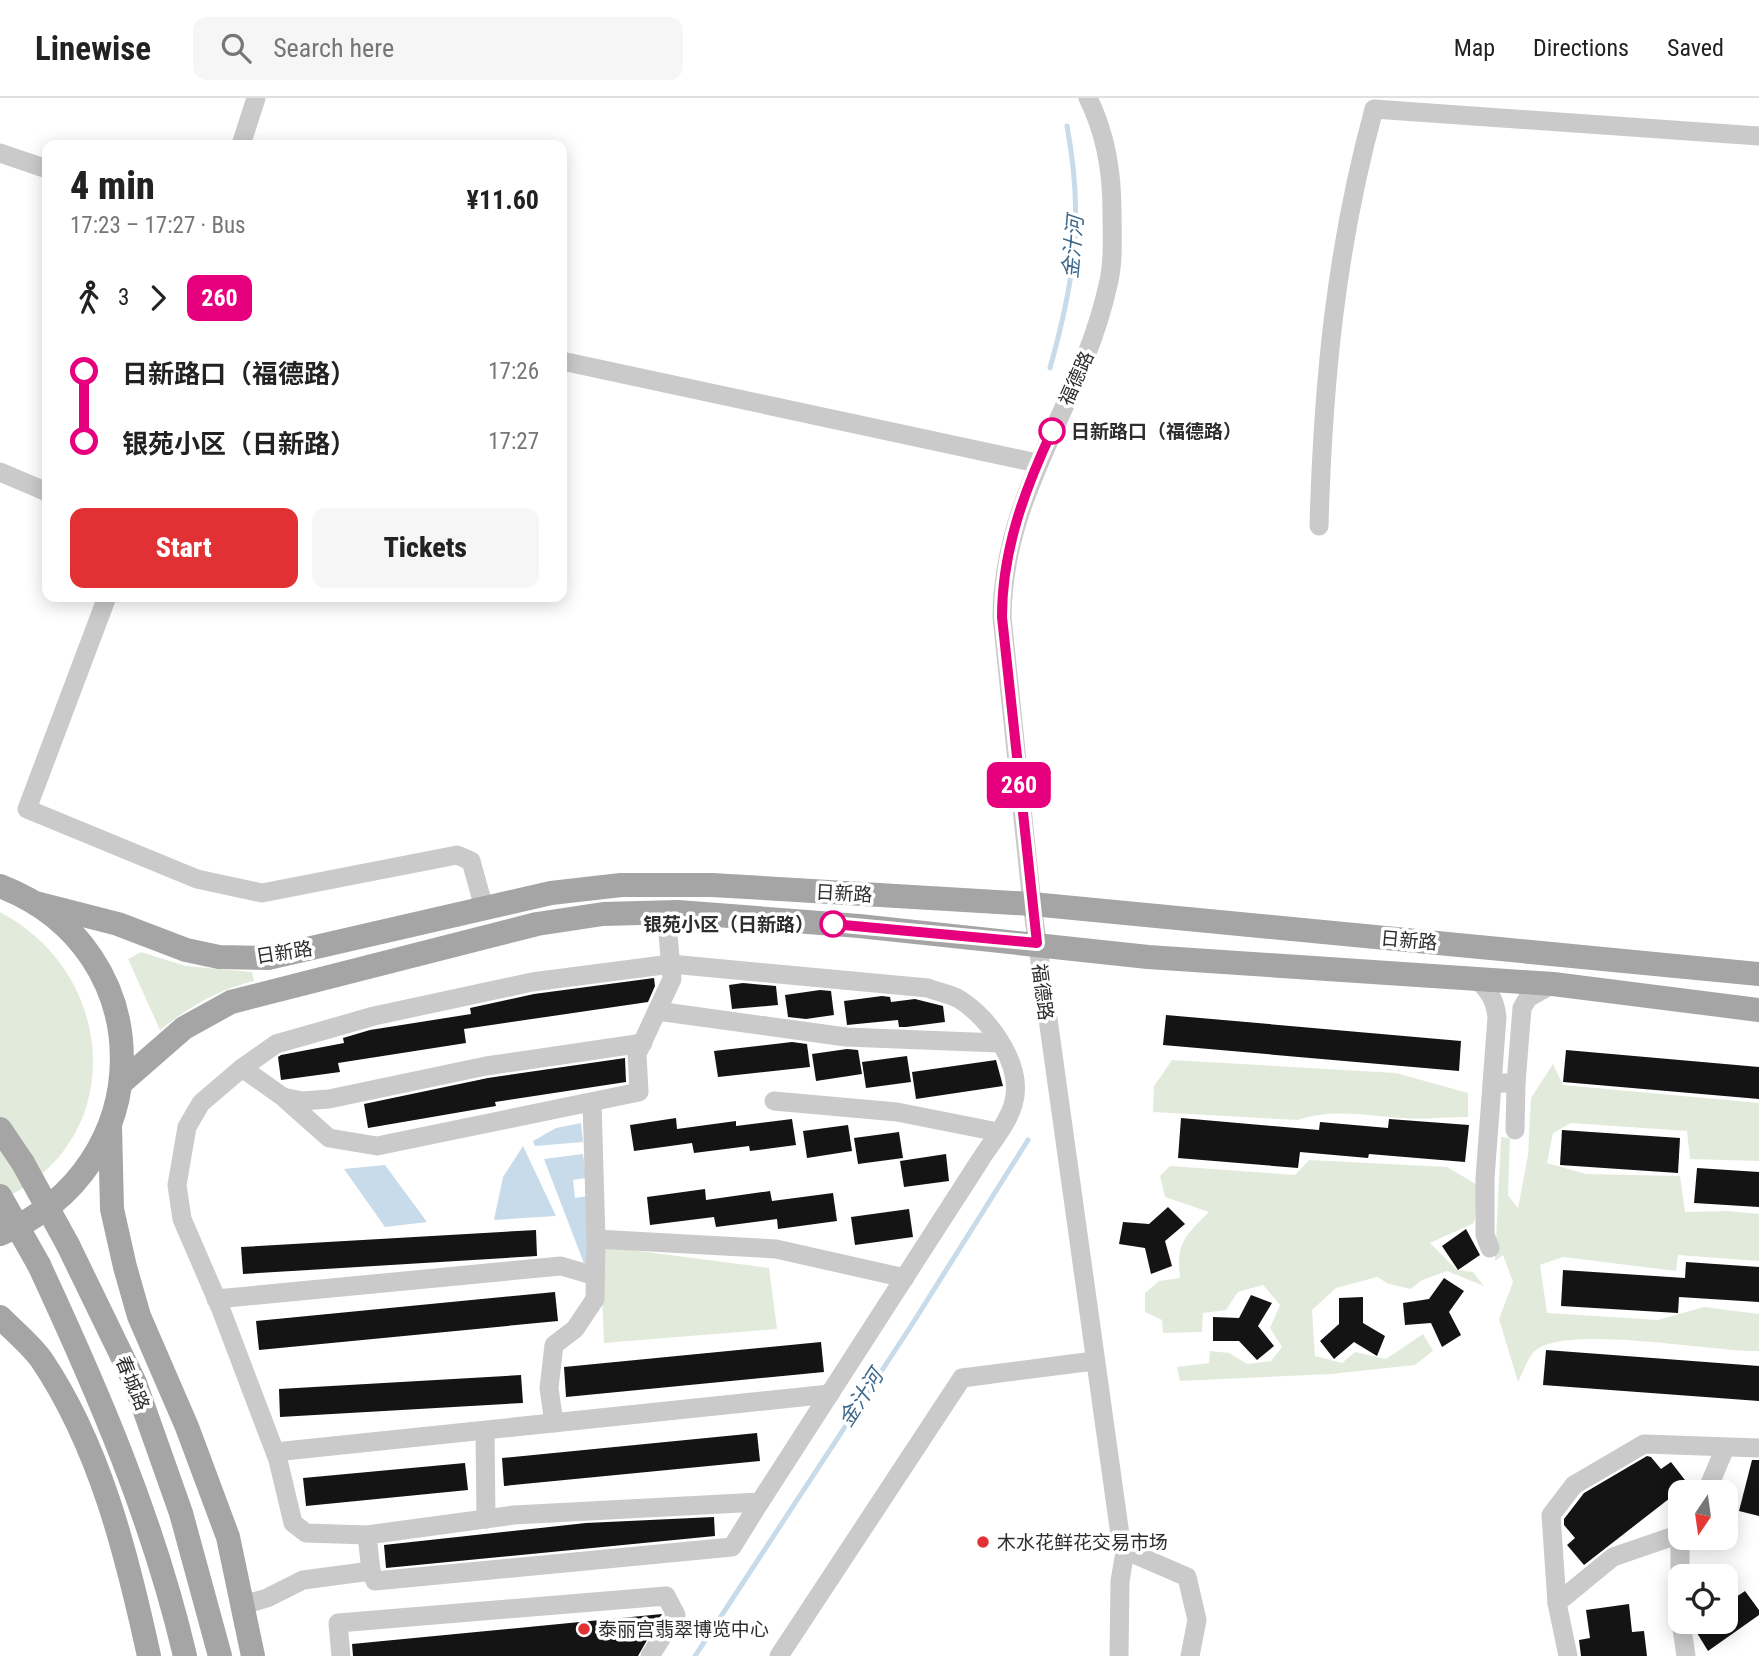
<!DOCTYPE html>
<html lang="en">
<head>
<meta charset="utf-8">
<style>
	:root { --surface:#fff; --page:#f6f6f6; --text:#222; --muted:#767676; --line:#e0e0e0; --accent:#e23134 }
	body { margin:0; font-family:"Roboto Condensed","Noto Sans SC",sans-serif; background:var(--page); color:var(--text); height:100vh; display:flex; flex-direction:column; font-size:26px; white-space:nowrap }
	* { box-sizing:border-box; margin:0 }
	p { font-size:23px; color:var(--muted) }
	.icon { flex:none; width:38px; height:38px; fill:none; stroke:currentColor; stroke-width:2; stroke-linecap:round; stroke-linejoin:round }
	.map { position:relative; flex:1; overflow:hidden }
	.panel { position:absolute; left:42px; top:42px; width:525px; height:462px; display:flex; flex-direction:column; background:var(--surface); border-radius:14px; box-shadow:0 4px 18px #0003 }
	.panel>* { flex:none }
	.badge { padding:0 14px; border-radius:10px; font-size:24px; line-height:46px }
	.needle { width:46px; rotate:193deg }
	.controls { position:absolute; left:1668px; top:1382px; display:grid; gap:14px }
	.controls a { display:grid; place-items:center; width:70px; height:70px; border-radius:14px; background:var(--surface); box-shadow:0 4px 18px #0003; font-size:35px }
	.map>.badge { position:absolute; translate:-50% -50%; box-shadow:0 0 0 4px #fff }
	.legs { display:flex; align-items:center; gap:10px; height:77px; padding:0 28px; font-size:23px }
	.legs p { margin-inline-start:auto }
	.summary { display:flex; align-items:center; justify-content:space-between; height:119px; padding:0 28px }
	h1 { font-size:38px; font-weight:800; line-height:52px }
	.primary-button { display:flex; gap:14px; margin-top:auto; padding:14px 28px }
	.primary-button a { flex:1; height:80px; border-radius:14px; background:var(--accent); color:#fff; font-size:28px; font-weight:800; line-height:80px; text-align:center }
	.primary-button a+a { background:var(--page); color:var(--text) }
	ul { padding:0 28px; list-style:none }
	li { display:flex; align-items:center; gap:24px; height:70px; font-size:26px }
	li i { display:grid; place-items:center; width:10px; height:100%; margin:0 9px; background:currentColor }
	li i::after { content:''; width:18px; height:18px; margin:-9px; border:5px solid; border-radius:50%; background:var(--surface) }
	li p { margin-inline-start:auto }
	li:first-child i { background:linear-gradient(#0000 50%,currentColor 0) }
	li:last-child i { background:linear-gradient(currentColor 50%,#0000 0) }
	header { display:flex; align-items:center; gap:42px; box-sizing:border-box; height:98px; padding:0 35px; background:var(--surface); border-bottom:2px solid var(--line) }
	header strong { font-size:33px }
	nav { display:flex; gap:38px; margin-inline-start:auto; font-size:24px }
	.search { width:490px; height:63px; background:var(--page); display:flex; align-items:center; gap:18px; box-sizing:border-box; padding:0 24px; border-radius:14px; color:var(--muted); font-size:26px }
	.map>svg:first-child { display:block }
	.green { fill:#e2ebdb }
	.water { fill:#c7dbea }
	.lines { fill:none; stroke-linecap:round; stroke-linejoin:round }
	.stream { stroke:#c7dbea; stroke-width:5 }
	.building { fill:#141414 }
	.minor { stroke:#cacaca; stroke-width:19 }
	.major { stroke:#a5a5a5; stroke-width:24 }
	.major-bridge { stroke:#a5a5a5; stroke-width:24 }
	.line-1-casing { stroke:#fff; stroke-width:16 }
	.line-1 { stroke:#e6007e; stroke-width:10 }
	.stop-1-dot { fill:#fff; stroke:#e6007e; stroke-width:3.5 }
	.poi-dot { fill:#e23134; stroke:#fff; stroke-width:2.5 }
	.labels { text-anchor:middle; stroke-width:7; stroke-linejoin:round; paint-order:stroke }
	.street-label { font-size:19px; fill:#2d2d2d; stroke:#fff }
	.stop-label { font-size:19px; font-weight:bold; fill:#2d2d2d; stroke:#fff; text-anchor:start }
	.poi-label { font-size:19px; fill:#2d2d2d; stroke:#fff; text-anchor:start }
	.water-label { font-size:21px; font-style:italic; fill:#3d698d; stroke:#fff }
</style>
</head>
<body>
<header>
<strong>Linewise</strong>
<div class="search"><svg class="icon" aria-label="search" viewBox="0 0 24 24"><circle cx="10" cy="10" r="6"/><path d="M15 15l6 6"/></svg>Search here</div>
<nav><a>Map</a><a>Directions</a><a>Saved</a></nav>
</header>
<div class="map">
<svg width="1759" height="1558" viewBox="0 0 1759 1558">
	<rect width="100%" height="100%" fill="#fff"/>
	<g class="green">
		<path d="M 0,814 C 119,877 129,1045 0,1102 Z"/>
		<path d="M 141,854 L 186,868 L 252,874 L 254,883 C 216,892 190,909 160,932 L 128,861 Z"/>
		<path d="M 1172,962 L 1396,975 L 1468,995 L 1468,1019 C 1446,1019 1423,1022 1402,1020 C 1366,1018 1333,1010 1298,1022 L 1153,1014 L 1154,988 Z"/>
		<path d="M 1553,966 L 1563,987 L 1759,1005 L 1759,1063 L 1690,1061 L 1687,1033 L 1571,1025 L 1553,1035 L 1547,1065 L 1586,1076 L 1680,1078 L 1685,1114 L 1727,1113 L 1759,1116 L 1759,1163 L 1678,1157 L 1676,1173 L 1563,1159 L 1540,1167 L 1547,1215 L 1658,1222 L 1704,1209 L 1759,1216 L 1759,1253 C 1712,1254 1569,1226 1536,1252 C 1528,1258 1523,1275 1518,1284 L 1499,1221 L 1513,1184 L 1503,1157 L 1495,1163 L 1501,1039 L 1510,1040 L 1508,1097 L 1518,1110 L 1528,1057 L 1531,1000 Z"/>
		<path d="M 1309,1062 L 1447,1069 L 1481,1089 L 1474,1125 L 1430,1145 L 1457,1172 L 1473,1174 L 1484,1188 L 1447,1173 L 1422,1182 L 1411,1191 L 1389,1186 L 1377,1179 L 1336,1190 L 1312,1212 L 1315,1258 L 1342,1265 L 1355,1254 L 1386,1261 L 1423,1236 L 1433,1253 L 1415,1267 L 1331,1276 L 1180,1283 L 1177,1269 L 1209,1265 L 1210,1253 L 1229,1255 L 1247,1266 L 1271,1263 L 1282,1249 L 1270,1230 L 1280,1207 L 1263,1187 L 1238,1194 L 1226,1212 L 1203,1215 L 1202,1234 L 1163,1235 L 1162,1222 L 1145,1214 L 1145,1195 L 1159,1183 L 1180,1180 C 1176,1144 1185,1138 1209,1114 L 1165,1099 L 1160,1078 L 1170,1068 L 1295,1077 Z"/>
		<path d="M 600,1148 L 769,1170 L 777,1231 L 604,1245 Z"/>
	</g>
	<g class="water">
		<path d="M 581,1025 L 583,1044 L 535,1048 L 533,1043 L 556,1030 Z"/>
		<path d="M 523,1048 L 556,1118 L 494,1122 L 503,1079 Z"/>
		<path d="M 583,1056 L 586,1080 L 573,1082 L 575,1100 L 588,1098 L 595,1166 L 585,1168 L 544,1061 Z"/>
		<path d="M 385,1067 L 427,1124 L 385,1129 L 344,1071 Z"/>
	</g>
	<g class="lines">
		<g class="stream">
			<path d="M 1050,270 C 1075,181 1084,119 1067,28"/>
			<path d="M 695,1558 L 911,1228 L 1028,1042"/>
		</g>
	</g>
	<g class="building">
		<path d="M 654,880 L 655,888 L 648,904 L 464,931 L 466,945 L 338,965 L 340,974 L 281,982 L 278,959 L 281,957 L 344,945 L 343,940 L 370,932 L 471,916 L 470,910 L 534,896 Z"/>
		<path d="M 743,885 L 776,888 L 778,907 L 732,911 L 729,887 Z"/>
		<path d="M 820,892 L 831,893 L 834,917 L 806,921 L 788,919 L 785,897 Z"/>
		<path d="M 882,898 L 890,899 L 891,904 L 915,901 L 943,908 L 945,924 L 906,929 L 899,929 L 898,922 L 847,927 L 844,903 Z"/>
		<path d="M 1166,917 L 1461,943 L 1459,973 L 1163,947 Z"/>
		<path d="M 792,944 L 807,946 L 810,969 L 718,979 L 714,953 Z"/>
		<path d="M 847,951 L 858,952 L 862,976 L 816,983 L 812,956 Z"/>
		<path d="M 1566,952 L 1759,969 L 1759,1001 L 1563,984 Z"/>
		<path d="M 907,958 L 911,984 L 866,990 L 862,964 Z"/>
		<path d="M 625,960 L 626,984 L 495,1004 L 496,1008 L 368,1030 L 364,1006 L 488,980 Z"/>
		<path d="M 996,962 L 1003,988 L 916,1001 L 912,974 Z"/>
		<path d="M 676,1020 L 677,1031 L 736,1023 L 736,1028 L 792,1021 L 796,1047 L 750,1053 L 749,1048 L 694,1055 L 692,1045 L 634,1053 L 630,1027 Z"/>
		<path d="M 1181,1020 L 1319,1032 L 1320,1024 L 1388,1030 L 1389,1021 L 1469,1027 L 1465,1064 L 1369,1056 L 1368,1060 L 1300,1054 L 1298,1070 L 1178,1060 Z"/>
		<path d="M 848,1027 L 852,1053 L 807,1060 L 803,1033 Z"/>
		<path d="M 1562,1032 L 1680,1040 L 1678,1075 L 1560,1067 Z"/>
		<path d="M 899,1034 L 903,1060 L 858,1066 L 854,1040 Z"/>
		<path d="M 946,1056 L 949,1083 L 904,1089 L 900,1063 Z"/>
		<path d="M 1697,1070 L 1759,1074 L 1759,1109 L 1694,1105 Z"/>
		<path d="M 705,1091 L 706,1102 L 770,1093 L 772,1103 L 833,1095 L 837,1123 L 778,1131 L 777,1121 L 716,1129 L 714,1119 L 650,1127 L 647,1099 Z"/>
		<path d="M 1168,1109 L 1185,1126 L 1165,1143 L 1172,1168 L 1151,1176 L 1145,1150 L 1119,1146 L 1123,1124 L 1149,1126 Z"/>
		<path d="M 909,1111 L 913,1139 L 855,1147 L 851,1119 Z"/>
		<path d="M 1466,1131 L 1480,1157 L 1458,1172 L 1442,1148 Z"/>
		<path d="M 536,1132 L 537,1158 L 243,1176 L 241,1149 Z"/>
		<path d="M 1686,1164 L 1759,1169 L 1759,1204 L 1679,1199 L 1678,1215 L 1561,1208 L 1563,1172 L 1685,1180 Z"/>
		<path d="M 1444,1180 L 1464,1193 L 1449,1214 L 1461,1237 L 1442,1249 L 1431,1225 L 1405,1227 L 1403,1205 L 1429,1201 Z"/>
		<path d="M 555,1194 L 558,1223 L 259,1252 L 256,1223 Z"/>
		<path d="M 1251,1197 L 1272,1205 L 1258,1228 L 1274,1248 L 1257,1262 L 1239,1243 L 1213,1243 L 1213,1219 L 1239,1220 Z"/>
		<path d="M 1363,1199 L 1363,1225 L 1385,1238 L 1377,1258 L 1354,1244 L 1334,1261 L 1320,1243 L 1339,1226 L 1339,1200 Z"/>
		<path d="M 821,1244 L 824,1274 L 566,1299 L 564,1269 Z"/>
		<path d="M 1546,1252 L 1759,1268 L 1759,1303 L 1543,1287 Z"/>
		<path d="M 521,1277 L 523,1305 L 280,1319 L 279,1291 Z"/>
		<path d="M 757,1335 L 760,1363 L 504,1388 L 502,1360 Z"/>
		<path d="M 1647,1358 L 1651,1359 L 1661,1371 L 1671,1364 L 1688,1386 L 1584,1467 L 1567,1447 L 1575,1440 L 1564,1427 L 1564,1421 L 1584,1395 Z"/>
		<path d="M 1752,1362 L 1759,1362 L 1759,1418 L 1739,1413 Z"/>
		<path d="M 465,1365 L 468,1392 L 306,1408 L 303,1380 Z"/>
		<path d="M 714,1419 L 715,1438 L 386,1470 L 384,1447 L 586,1425 Z"/>
		<path d="M 1726,1485 L 1736,1499 L 1745,1493 L 1759,1512 L 1759,1517 L 1708,1553 L 1694,1530 L 1702,1524 L 1726,1524 Z"/>
		<path d="M 1629,1506 L 1632,1534 L 1644,1533 L 1647,1558 L 1581,1558 L 1579,1542 L 1590,1540 L 1586,1512 Z"/>
		<path d="M 662,1516 L 638,1558 L 353,1558 L 352,1546 Z"/>
	</g>
	<g class="lines">
		<g class="minor">
			<path d="M 1088,0 C 1106,36 1112,73 1112,113 C 1112,137 1114,163 1108,187 C 1082,306 1003,392 1002,519 L 1032,806 L 1120,1437 L 1134,1456 L 1187,1479 L 1197,1522 L 1190,1558"/>
			<path d="M 241,47 L 256,0"/>
			<path d="M 0,55 L 47,71"/>
			<path d="M 562,263 L 1037,365"/>
			<path d="M 0,374 L 47,394"/>
			<path d="M 1319,428 C 1323,284 1336,150 1374,11 L 1759,38"/>
			<path d="M 107,499 L 27,711 L 197,781 L 262,795 L 457,757 L 471,763 L 484,810"/>
			<path d="M 1475,880 C 1488,891 1495,901 1497,919 L 1485,1080 L 1485,1137 L 1490,1150"/>
			<path d="M 657,913 L 846,939 L 999,945"/>
			<path d="M 242,970 L 276,946 L 374,918 L 532,884 L 671,866 L 928,890 C 938,894 950,896 959,901 C 990,920 1025,969 1013,1007 C 1007,1027 990,1046 979,1064 L 760,1404 L 514,1417 L 367,1437 L 371,1473 L 303,1482 L 267,1500 L 243,1507"/>
			<path d="M 1492,985 L 1516,985 L 1522,910 L 1528,900 L 1553,886"/>
			<path d="M 285,1001 L 329,1040 L 377,1048 L 639,994 L 637,956 L 672,881 L 666,815"/>
			<path d="M 774,1003 L 897,1014 L 998,1034"/>
			<path d="M 1515,1032 L 1516,985"/>
			<path d="M 596,1141 L 776,1151 L 905,1180"/>
			<path d="M 216,1201 L 561,1168 L 595,1178"/>
			<path d="M 554,1325 L 549,1290 L 554,1247 L 575,1231 L 595,1201 L 596,1141 L 592,1004"/>
			<path d="M 485,1333 L 486,1421"/>
			<path d="M 275,1354 L 830,1296"/>
			<path d="M 1706,1395 L 1725,1350"/>
			<path d="M 367,1437 L 306,1435 L 293,1425 L 278,1362 L 220,1209 L 182,1121 L 177,1087 L 187,1029 L 201,1005 L 242,970 L 283,999 L 302,1003 L 329,1001 L 486,968 L 643,945"/>
			<path d="M 371,1473 L 375,1483 L 732,1449 L 760,1404"/>
			<path d="M 1557,1505 L 1613,1459 L 1680,1436"/>
			<path d="M 1680,1515 L 1680,1440"/>
			<path d="M 1681,1524 L 1686,1558"/>
			<path d="M 341,1558 L 338,1525 L 666,1498 L 676,1517 L 650,1558"/>
			<path d="M 779,1558 L 962,1280 L 1094,1263"/>
			<path d="M 1119,1558 L 1120,1483 L 1126,1448"/>
			<path d="M 1568,1558 L 1557,1505 L 1551,1417 L 1574,1387 L 1644,1346 L 1759,1350"/>
		</g>
		<g class="major">
			<path d="M 0,788 C 164,851 161,1071 0,1136"/>
			<path d="M 36,805 L 118,826 L 186,852 L 219,859 L 268,860 L 551,795 L 621,787 L 712,787 L 1032,806 L 1759,876"/>
			<path d="M 121,985 L 184,930 L 231,904 L 537,826 L 603,816 L 678,814 L 859,828 L 1148,859 L 1553,886 L 1759,912"/>
			<path d="M 110,1029 L 112,1111 L 125,1169 L 139,1218 L 187,1329 L 228,1439 L 253,1558"/>
			<path d="M 0,1031 L 23,1065"/>
			<path d="M 68,1147 L 135,1285 L 181,1415 L 220,1558"/>
			<path d="M 39,1167 C 98,1294 153,1421 185,1558"/>
			<path d="M 0,1219 C 13,1232 30,1246 41,1261 C 100,1348 127,1457 149,1558"/>
		</g>
		<g class="major-bridge">
			<path d="M 23,1065 L 68,1147"/>
			<path d="M 0,1098 L 39,1167"/>
		</g>
	</g>
	<g class="lines">
		<g class="line-1-casing">
			<path id="line-1" d="M 833,826 L 1037,845 L 1002,519 C 1002,453 1024,393 1052,333"/>
		</g>
		<use href="#line-1" class="line-1"/>
	</g>
	<g class="stop-1-dot">
		<circle cx="1052" cy="333" r="12"/>
		<circle cx="833" cy="826" r="12"/>
	</g>
	<g class="poi-dot">
		<circle cx="983" cy="1444" r="7"/>
		<circle cx="584" cy="1531" r="7"/>
	</g>
	<g class="labels">
		<g class="street-label">
			<text transform="translate(1076 280) rotate(-66)" y="7">福德路</text>
			<text transform="translate(844 795) rotate(3)" y="7">日新路</text>
			<text transform="translate(1409 842) rotate(5)" y="7">日新路</text>
			<text transform="translate(284 854) rotate(-9)" y="7">日新路</text>
			<text transform="translate(1043 894) rotate(83)" y="7">福德路</text>
			<text transform="translate(133 1285) rotate(67)" y="7">春城路</text>
		</g>
		<g class="stop-label">
			<text x="1071" y="340">日新路口（福德路）</text>
			<text x="814" y="833" text-anchor="end">银苑小区（日新路）</text>
		</g>
		<g class="poi-label">
			<text x="997" y="1451">木水花鲜花交易市场</text>
			<text x="598" y="1538">泰丽宫翡翠博览中心</text>
		</g>
		<g class="water-label">
			<text transform="translate(1073 149) rotate(-85)" y="7">金汁河</text>
			<text transform="translate(861 1300) rotate(-57)" y="7">金汁河</text>
		</g>
	</g>
</svg>
<div class="controls">
<a><svg class="needle" viewBox="-14 -14 28 28"><path d="M0-13l5 13h-10z" fill="#e53935"/><path d="M0 13l5-13h-10z" fill="#767676"/></svg></a>
<a><svg class="icon" aria-label="locate" viewBox="0 0 24 24"><circle cx="12" cy="12" r="6"/><path d="M12 2v4M12 18v4M2 12h4M18 12h4"/></svg></a>
</div>
<b class="badge" style="left:1019px;top:687px;background:#e6007e;color:#fff">260</b>
<section class="panel">
<div class="summary"><div><h1>4 min</h1><p>17:23 – 17:27 · Bus</p></div><b>¥11.60</b></div>
<div class="legs"><svg class="icon" aria-label="walk" viewBox="0 0 24 24"><circle cx="13" cy="4" r="2"/><path d="M13 8l-2 6 4 7M11 14l-3 7M7 12l3-4h3l4 4"/></svg>3<svg class="icon" aria-label="forward" viewBox="0 0 24 24"><path d="M9 5l7 7-7 7"/></svg><b class="badge" style="background:#e6007e;color:#fff">260</b></div>
<ul>
<li><i style="color:#e6007e"></i><b>日新路口（福德路）</b><p>17:26</p></li>
<li><i style="color:#e6007e"></i><b>银苑小区（日新路）</b><p>17:27</p></li>
</ul>
<div class="primary-button"><a>Start</a><a>Tickets</a></div>
</section>
</div>
</body>
</html>
